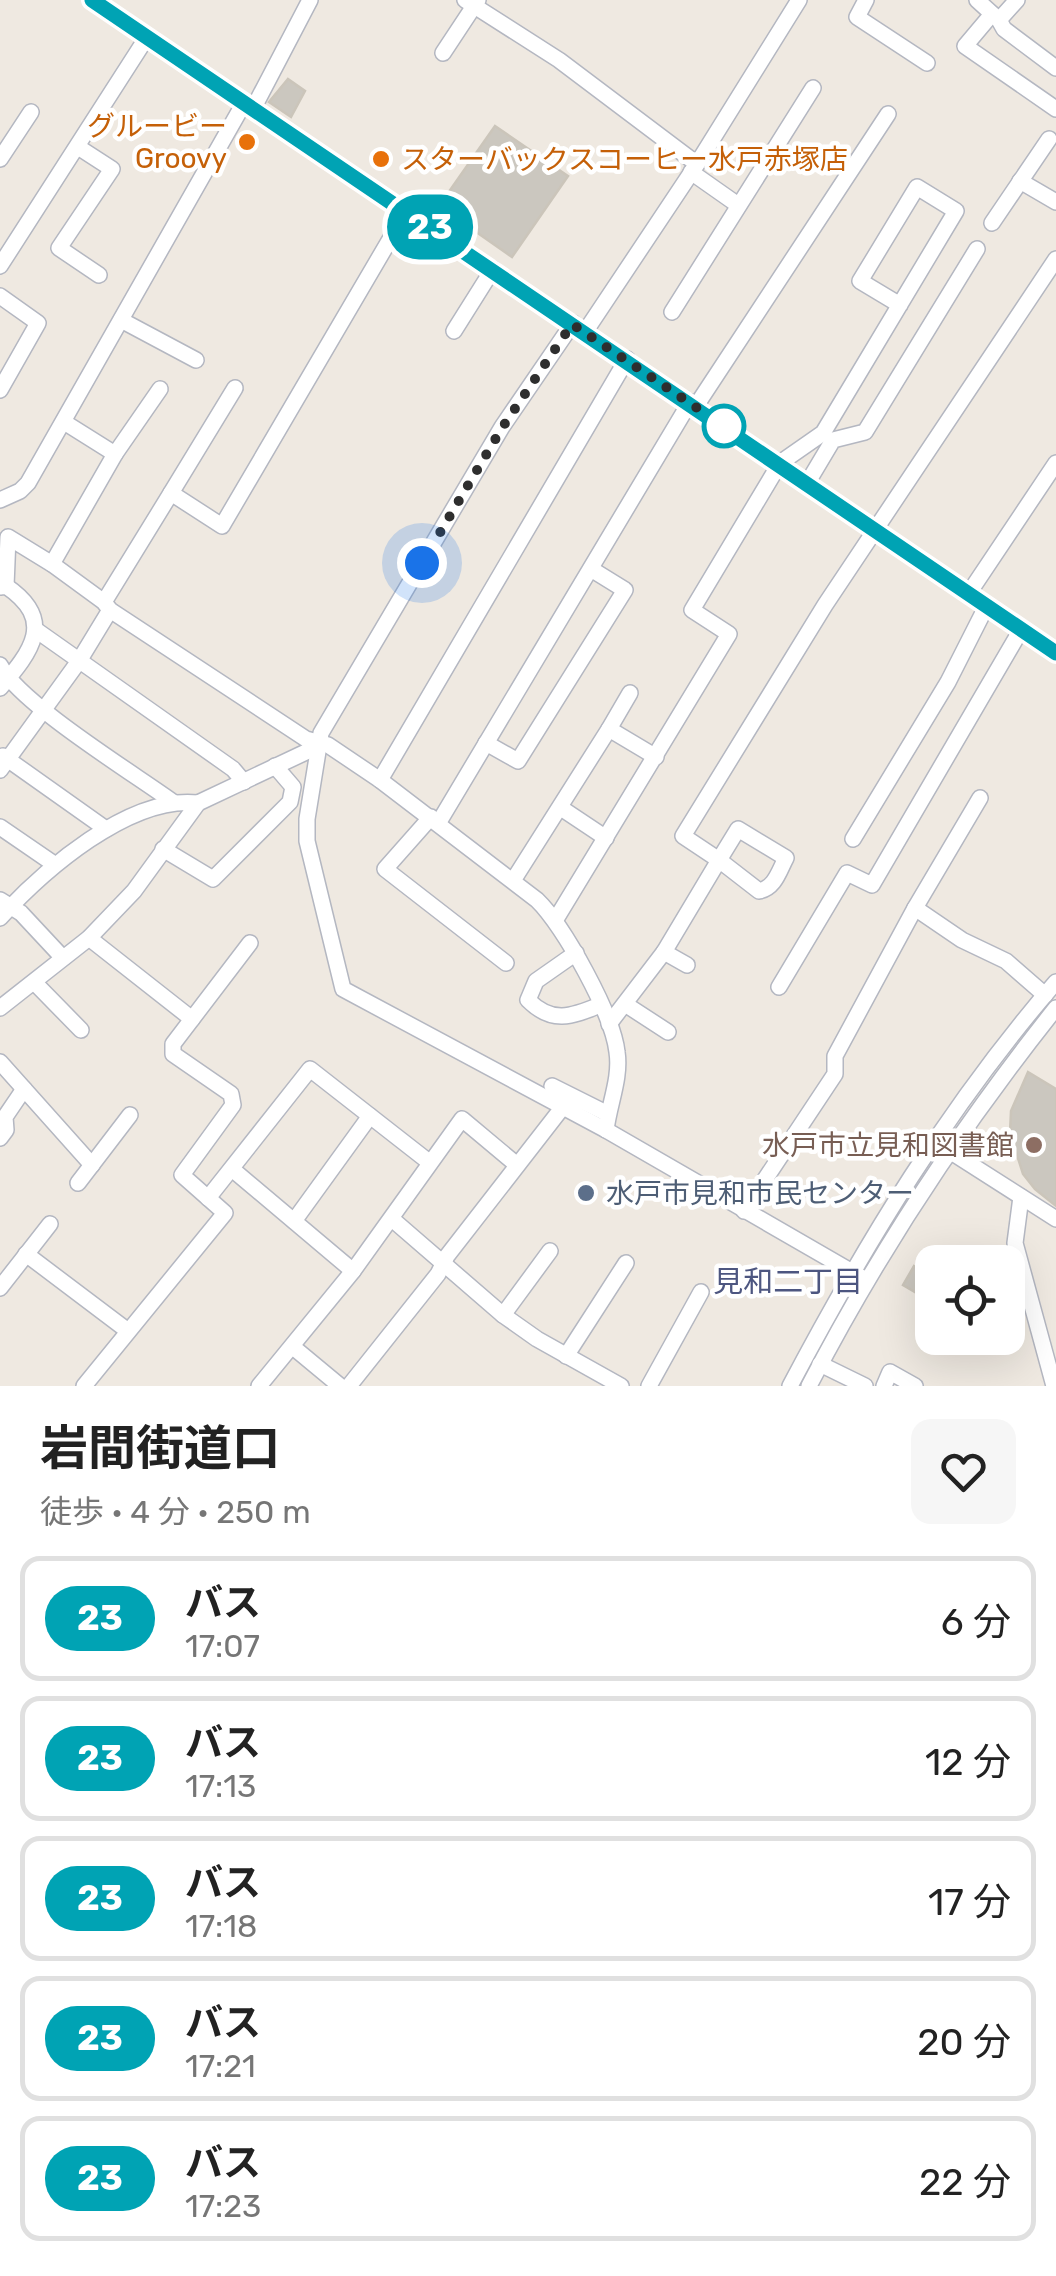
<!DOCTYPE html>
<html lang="ja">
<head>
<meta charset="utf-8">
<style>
	:root { --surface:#fff; --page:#f6f6f6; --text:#222; --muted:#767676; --line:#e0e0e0 }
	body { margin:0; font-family:Rubik,"Noto Sans JP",sans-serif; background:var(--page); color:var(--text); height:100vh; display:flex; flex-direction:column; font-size:38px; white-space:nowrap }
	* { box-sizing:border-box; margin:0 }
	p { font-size:32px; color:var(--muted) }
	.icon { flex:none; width:55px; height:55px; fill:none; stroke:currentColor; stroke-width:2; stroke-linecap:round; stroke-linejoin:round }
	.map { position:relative; height:1386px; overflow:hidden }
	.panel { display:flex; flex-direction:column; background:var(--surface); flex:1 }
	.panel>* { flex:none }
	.badge { padding:0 20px; border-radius:32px; font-size:35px; line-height:65px }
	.controls { position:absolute; left:915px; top:1245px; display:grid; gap:20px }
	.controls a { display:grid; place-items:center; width:110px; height:110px; border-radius:20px; background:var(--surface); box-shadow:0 10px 40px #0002; font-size:50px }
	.you { position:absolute; width:50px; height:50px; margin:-25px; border:8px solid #fff; border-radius:50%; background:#1a73e8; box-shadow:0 0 0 15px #1a73e833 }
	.map>.badge { position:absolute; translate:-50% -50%; box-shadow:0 0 0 5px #fff }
	.round { display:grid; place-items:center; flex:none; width:105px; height:105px; border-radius:20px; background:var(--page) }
	.head { display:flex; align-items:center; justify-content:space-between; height:170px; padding:0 40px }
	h1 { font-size:48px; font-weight:700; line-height:75px }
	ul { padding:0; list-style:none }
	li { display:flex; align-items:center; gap:30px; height:125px; margin:0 20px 15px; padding:0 20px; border:5px solid var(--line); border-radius:20px }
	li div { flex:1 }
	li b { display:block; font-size:38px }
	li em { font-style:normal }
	li .badge { min-width:110px; font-weight:700; text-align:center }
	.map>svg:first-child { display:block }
	.building { fill:#cbc7bf; stroke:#cbc5ba; stroke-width:2.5 }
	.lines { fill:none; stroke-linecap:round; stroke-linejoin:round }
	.minor-casing { stroke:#b4b7c1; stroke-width:18 }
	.minor { stroke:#fff; stroke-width:15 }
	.line-casing { stroke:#fff; stroke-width:22 }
	.line { stroke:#00a3b4; stroke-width:15 }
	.walk { stroke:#2e2e2e; stroke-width:10; stroke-dasharray:0 18 }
	.food-dot { fill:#e8710a; stroke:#fff; stroke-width:4 }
	.stop-dot { fill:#fff; stroke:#00a3b4; stroke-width:5 }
	.education-dot { fill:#8d6e63; stroke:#fff; stroke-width:4 }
	.service-dot { fill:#5c6f8a; stroke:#fff; stroke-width:4 }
	.labels { text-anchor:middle; stroke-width:9; stroke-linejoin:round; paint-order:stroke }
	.food-label { font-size:28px; fill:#c56008; stroke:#fff; text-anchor:end }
	.education-label { font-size:28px; fill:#785e54; stroke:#fff; text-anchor:end }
	.service-label { font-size:28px; fill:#4e5e75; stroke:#fff; text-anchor:start }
	.neighbourhood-label { font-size:30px; fill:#4d5680; stroke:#fff }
</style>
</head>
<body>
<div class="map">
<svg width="1056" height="1386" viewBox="0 0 1056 1386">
	<rect width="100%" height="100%" fill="#efe9e1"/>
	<g class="building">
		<path d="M 288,79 L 305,91 L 291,117 L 269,102 Z"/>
		<path d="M 495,126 L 568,176 L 512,257 L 439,206 Z"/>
		<path d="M 1028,1072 L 1056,1089 L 1056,1206 L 1035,1189 L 1023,1174 L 1010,1133 L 1011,1111 Z"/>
		<path d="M 914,1266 L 931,1276 L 920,1295 L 903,1285 Z"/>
	</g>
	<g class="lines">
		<g class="minor-casing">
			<g id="minor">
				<path d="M 92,0 L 1056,653"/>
				<path d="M 465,0 L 559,60 L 697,164"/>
				<path d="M 866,0 L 857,17 L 927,63"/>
				<path d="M 977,0 L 999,20 L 1004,29 L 1056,68"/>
				<path d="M 992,14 L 965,46 L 1056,109"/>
				<path d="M 999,20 L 1017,0"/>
				<path d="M 443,53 L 478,0"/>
				<path d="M 253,109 L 310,0"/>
				<path d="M 78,147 L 112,169 L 59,248 L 99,275"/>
				<path d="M 0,159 L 31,112"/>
				<path d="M 691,172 L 738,205"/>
				<path d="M 1020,181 L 1056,202"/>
				<path d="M 992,223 L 1049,139"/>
				<path d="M 0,266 L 147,37"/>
				<path d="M 0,296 L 38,323 L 0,390"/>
				<path d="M 672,312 L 813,88"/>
				<path d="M 121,320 L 196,360"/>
				<path d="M 573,323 L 502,427 L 321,733 L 307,819 L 307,841 L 343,989 L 606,1130 L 866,1280"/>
				<path d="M 454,331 L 493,269"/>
				<path d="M 585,332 L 697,164 L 799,0"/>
				<path d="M 696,406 L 888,114"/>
				<path d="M 115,454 L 160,389"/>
				<path d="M 808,482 L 833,440 L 865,432 L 977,249"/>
				<path d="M 171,493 L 235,388"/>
				<path d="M 0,500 L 20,491 L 28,483 L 244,103"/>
				<path d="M 52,564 L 115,454 L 64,422"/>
				<path d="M 6,586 L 8,537 L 52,564 L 104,602 L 110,610 L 306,739 L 328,745 L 380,780 L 537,900 C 564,926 613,1015 617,1052 C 621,1078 609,1104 606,1130"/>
				<path d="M 0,587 L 6,586 C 56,620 32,651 0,688"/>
				<path d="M 969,593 L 1056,463"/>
				<path d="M 104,602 L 171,493 L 222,526 L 406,212"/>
				<path d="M 36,630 L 233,769 L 244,782"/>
				<path d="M 0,665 C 19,703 133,773 173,802"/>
				<path d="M 609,729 L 630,693"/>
				<path d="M 486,743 L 518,761 L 625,590 L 591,569"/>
				<path d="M 3,756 L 106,829"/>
				<path d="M 0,770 L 79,661 L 110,610"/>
				<path d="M 380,780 L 627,359"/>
				<path d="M 980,798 L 915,908 L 962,940 L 1006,961 L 1045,995"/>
				<path d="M 561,808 L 606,838"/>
				<path d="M 431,817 L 385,869 L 506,963"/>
				<path d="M 439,822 L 690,402"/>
				<path d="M 0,827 L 54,864"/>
				<path d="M 738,829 L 786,858 C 779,871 775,888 759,891 L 719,860 Z"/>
				<path d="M 853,839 L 948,682 L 987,605"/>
				<path d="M 163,849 L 213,879 L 290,802 L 293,787 L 275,766"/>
				<path d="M 514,879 L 609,729 L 656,757"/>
				<path d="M 0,900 L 21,913 L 63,958"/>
				<path d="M 0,918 C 43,871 129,795 198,803"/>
				<path d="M 556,919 L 729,634 L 692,610 L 780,463 L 823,433 L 956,211 L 917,187 L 860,281 L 900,305"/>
				<path d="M 89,938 L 192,1019"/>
				<path d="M 664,952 L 687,965"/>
				<path d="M 576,953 L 536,981 L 528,1000 C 552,1024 571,1017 600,1005"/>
				<path d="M 34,982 L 81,1030"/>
				<path d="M 779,987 L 847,873 L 872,885 L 1022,628"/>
				<path d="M 625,1004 L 668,1032"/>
				<path d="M 0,1008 L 89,938 L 134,891 L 198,803 L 306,752 L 318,741"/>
				<path d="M 609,1024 L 664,952 L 719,860 L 683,836 L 825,605 L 1056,259"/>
				<path d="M 0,1062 L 92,1165"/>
				<path d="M 552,1086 L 608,1114"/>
				<path d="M 0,1138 L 6,1130 L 5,1117 L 24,1089"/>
				<path d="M 948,1150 L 1056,1219"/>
				<path d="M 232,1169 L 353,1271"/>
				<path d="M 78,1183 L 130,1115"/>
				<path d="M 1021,1197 L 1015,1243 L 1054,1386"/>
				<path d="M 208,1198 L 310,1069 L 429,1162"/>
				<path d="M 744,1211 L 835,1074 L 835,1056 L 915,908"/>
				<path d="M 392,1219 L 503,1315 L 537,1339 L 621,1386"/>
				<path d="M 294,1221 L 370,1116"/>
				<path d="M 26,1254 L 128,1331"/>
				<path d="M 0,1288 L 50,1224"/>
				<path d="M 503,1315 L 550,1251"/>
				<path d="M 293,1347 L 340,1386"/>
				<path d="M 566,1356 L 626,1263"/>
				<path d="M 820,1364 L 865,1386"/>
				<path d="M 84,1386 L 225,1213 L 182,1175 L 233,1105 L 231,1094 L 173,1054 L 173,1044 L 250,943"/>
				<path d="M 259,1386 L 353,1271 L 462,1119 L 517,1165"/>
				<path d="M 349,1386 L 438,1274 L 447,1256 L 562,1108"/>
				<path d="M 649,1386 L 701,1292"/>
				<path d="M 790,1386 C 865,1244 950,1104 1056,982"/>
				<path d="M 809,1386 C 879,1251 961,1127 1056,1008"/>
				<path d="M 884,1386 L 890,1372 L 915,1386"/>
			</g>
		</g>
		<use href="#minor" class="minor"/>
	</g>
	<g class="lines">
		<g class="line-casing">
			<path id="line" d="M 92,0 L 1056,653"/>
		</g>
		<use href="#line" class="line"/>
		<path class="walk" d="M 422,563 L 502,428 L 572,324 L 724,426"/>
	</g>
	<g class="food-dot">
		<circle cx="247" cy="142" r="10"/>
		<circle cx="381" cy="159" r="10"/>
	</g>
	<circle class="stop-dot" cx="724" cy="426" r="20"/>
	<circle class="education-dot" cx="1034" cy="1145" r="10"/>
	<circle class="service-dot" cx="586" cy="1193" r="10"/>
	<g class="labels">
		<g class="food-label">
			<text x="227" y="136">グルービー<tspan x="227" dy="32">Groovy</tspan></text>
			<text x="401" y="169" text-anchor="start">スターバックスコーヒー水戸赤塚店</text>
		</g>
		<g class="education-label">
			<text x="1014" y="1155">水戸市立見和図書館</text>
		</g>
		<g class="service-label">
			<text x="606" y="1203">水戸市見和市民センター</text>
		</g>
		<g class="neighbourhood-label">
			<text x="788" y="1292">見和二丁目</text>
		</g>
	</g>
</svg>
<div class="controls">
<a><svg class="icon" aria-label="locate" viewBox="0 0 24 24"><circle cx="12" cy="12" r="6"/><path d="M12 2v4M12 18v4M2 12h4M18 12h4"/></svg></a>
</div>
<div class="you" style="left:422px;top:563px"></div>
<b class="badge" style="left:430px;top:227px;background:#00a3b4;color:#fff">23</b>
</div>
<section class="panel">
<div class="head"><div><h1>岩間街道口</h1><p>徒歩 · 4 分 · 250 m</p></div><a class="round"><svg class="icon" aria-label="heart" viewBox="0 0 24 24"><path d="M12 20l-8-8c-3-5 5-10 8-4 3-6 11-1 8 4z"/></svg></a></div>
<ul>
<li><span class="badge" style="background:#00a3b4;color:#fff">23</span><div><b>バス</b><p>17:07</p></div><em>6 分</em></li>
<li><span class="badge" style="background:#00a3b4;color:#fff">23</span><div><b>バス</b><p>17:13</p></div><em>12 分</em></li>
<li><span class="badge" style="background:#00a3b4;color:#fff">23</span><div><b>バス</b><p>17:18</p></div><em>17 分</em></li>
<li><span class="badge" style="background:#00a3b4;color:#fff">23</span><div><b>バス</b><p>17:21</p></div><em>20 分</em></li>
<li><span class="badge" style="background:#00a3b4;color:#fff">23</span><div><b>バス</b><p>17:23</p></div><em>22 分</em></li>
</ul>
</section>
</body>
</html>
